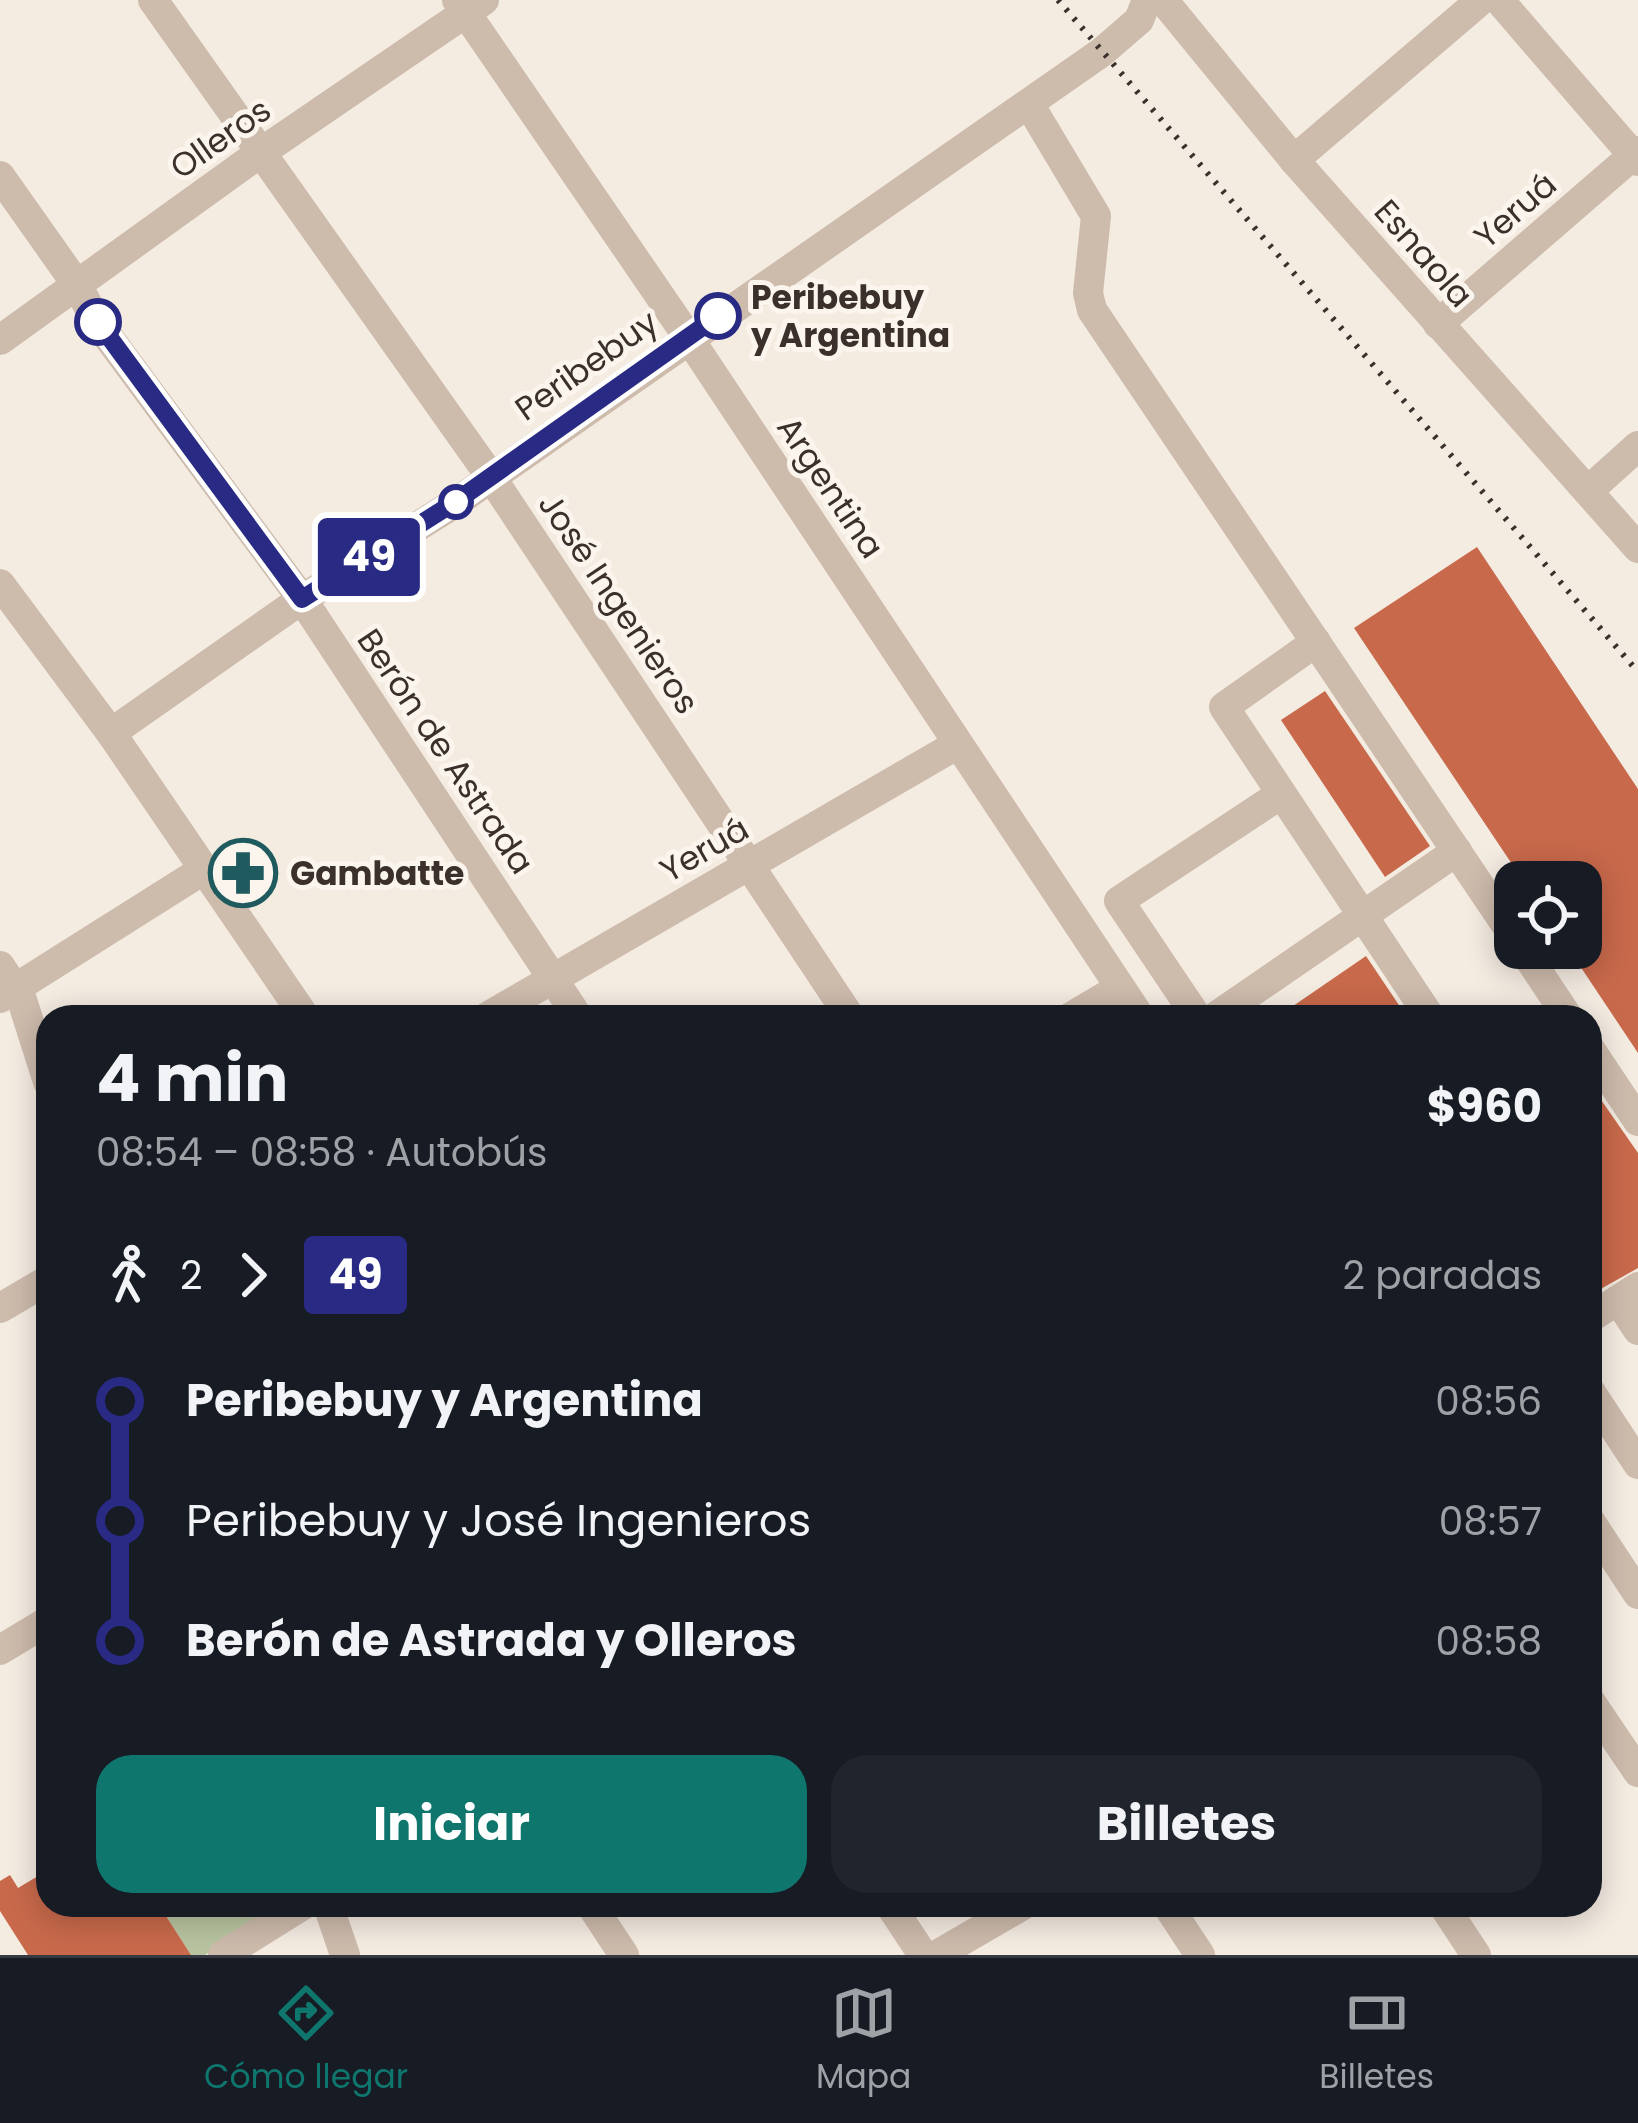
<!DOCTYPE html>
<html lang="es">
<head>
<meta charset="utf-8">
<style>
	:root { --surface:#171b24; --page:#20242c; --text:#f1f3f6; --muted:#9ea1a6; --line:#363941; --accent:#0f766e }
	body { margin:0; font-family:Poppins,sans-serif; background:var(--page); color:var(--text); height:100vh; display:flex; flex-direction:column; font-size:45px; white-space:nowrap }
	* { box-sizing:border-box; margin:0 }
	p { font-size:39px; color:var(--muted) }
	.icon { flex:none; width:66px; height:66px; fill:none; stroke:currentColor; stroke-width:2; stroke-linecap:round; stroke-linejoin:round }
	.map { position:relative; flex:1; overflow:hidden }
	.sheet { position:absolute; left:36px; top:1005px; width:1566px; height:912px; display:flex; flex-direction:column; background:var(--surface); border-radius:36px; box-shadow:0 6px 30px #0003 }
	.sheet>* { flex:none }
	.badge { padding:0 24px; border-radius:9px; font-size:42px; line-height:78px }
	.buttons { position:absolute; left:1494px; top:861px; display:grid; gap:24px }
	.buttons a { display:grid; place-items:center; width:108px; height:108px; border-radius:24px; background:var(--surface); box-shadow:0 6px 30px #0003; font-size:60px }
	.map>.badge { position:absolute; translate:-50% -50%; box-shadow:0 0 0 6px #fff }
	.legs { display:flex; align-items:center; gap:18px; height:132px; padding:0 60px; font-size:39px }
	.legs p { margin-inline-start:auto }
	.summary { display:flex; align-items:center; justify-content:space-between; height:204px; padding:0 60px }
	h1 { font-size:66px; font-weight:700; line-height:90px }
	.action { display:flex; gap:24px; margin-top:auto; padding:24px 60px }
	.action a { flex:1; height:138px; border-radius:36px; background:var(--accent); color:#fff; font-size:48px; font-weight:700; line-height:138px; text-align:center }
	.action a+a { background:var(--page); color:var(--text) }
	ul { padding:0 60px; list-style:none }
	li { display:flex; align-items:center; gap:42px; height:120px; font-size:45px }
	li i { display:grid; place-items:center; width:18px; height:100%; margin:0 15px; background:currentColor }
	li i::after { content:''; width:30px; height:30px; margin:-15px; border:9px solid; border-radius:50%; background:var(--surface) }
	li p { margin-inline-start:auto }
	li:first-child i { background:linear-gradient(#0000 50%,currentColor 0) }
	li:last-child i { background:linear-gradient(currentColor 50%,#0000 0) }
	.dock { display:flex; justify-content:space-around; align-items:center; height:168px; border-top:3px solid var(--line); background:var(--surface); font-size:33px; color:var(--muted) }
	.dock a { display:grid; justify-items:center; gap:6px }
	.dock .on { color:var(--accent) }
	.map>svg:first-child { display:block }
	.green { fill:#b8c4a0 }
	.building { fill:#c8694b }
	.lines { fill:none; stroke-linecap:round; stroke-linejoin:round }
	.minor { stroke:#cdbbac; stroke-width:30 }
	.rail { stroke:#3b302b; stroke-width:6; stroke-dasharray:3 9; stroke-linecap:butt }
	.line-1-casing { stroke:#fff; stroke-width:27 }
	.line-1 { stroke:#292a83; stroke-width:18 }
	.stop-1-dot { fill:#fff; stroke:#292a83; stroke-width:6 }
	.labels { text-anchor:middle; stroke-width:10; stroke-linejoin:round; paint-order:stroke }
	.street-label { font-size:33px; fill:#3b302b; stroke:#fbf5ee }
	.stop-label { font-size:33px; font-weight:bold; fill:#3b302b; stroke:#fbf5ee; text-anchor:start }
	.poi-label { font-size:33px; font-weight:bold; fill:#3b302b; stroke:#fbf5ee; text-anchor:start }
</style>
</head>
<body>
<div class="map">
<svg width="1638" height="1955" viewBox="0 0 1638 1955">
	<rect width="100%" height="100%" fill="#f4ebe1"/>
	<path class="green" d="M 159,1905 L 290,1905 L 205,1955 L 191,1955 Z"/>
	<g class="building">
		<path d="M 1477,547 L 1638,789 L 1638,1053 L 1568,948 L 1581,948 L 1581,882 L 1524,882 L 1354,628 Z"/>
		<path d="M 1325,691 L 1430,846 L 1385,877 L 1281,720 Z"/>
		<path d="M 1366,956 L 1407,1017 L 1277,1017 Z"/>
		<path d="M 1590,1084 L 1638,1153 L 1638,1268 L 1590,1295 Z"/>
		<path d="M 48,1870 L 48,1905 L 159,1905 L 191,1955 L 28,1955 L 0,1911 L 0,1881 L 10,1875 L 18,1888 Z"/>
	</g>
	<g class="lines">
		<g class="minor">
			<path d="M 153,0 L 491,477 L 850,1017"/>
			<path d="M 457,0 L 688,337 L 1140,1017"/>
			<path d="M 1163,0 L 1294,160 L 1638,548"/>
			<path d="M 1499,0 L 1638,161"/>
			<path d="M 1029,104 L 1096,216 L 1088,293 L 1092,310 L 1515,938"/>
			<path d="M 1294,160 L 1481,0"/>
			<path d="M 0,176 L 77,285 L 97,322 L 302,599 L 578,1017"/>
			<path d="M 1438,324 L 1638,151"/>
			<path d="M 0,340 L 260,153 L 484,0"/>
			<path d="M 1588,491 L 1638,446"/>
			<path d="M 0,584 L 111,733 L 305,1017"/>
			<path d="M 1316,642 L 1224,707 L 1430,1017"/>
			<path d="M 111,733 L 302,599 L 455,503 L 1102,52 L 1139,20 L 1147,0"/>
			<path d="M 1522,948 L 1568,1017"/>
			<path d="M 0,966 L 22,1000 L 48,1082"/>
			<path d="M 0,998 L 203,870"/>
			<path d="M 487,1017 L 958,744"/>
			<path d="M 1071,1017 L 1120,988"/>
			<path d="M 1197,1017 L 1119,901 L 1281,794"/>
			<path d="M 1215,1017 L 1457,851"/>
			<path d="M 1590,1049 L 1638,1121"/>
			<path d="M 1618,1300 L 1638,1330"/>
			<path d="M 0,1308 L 48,1280"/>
			<path d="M 1590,1318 L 1638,1287"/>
			<path d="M 1590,1391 L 1638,1464"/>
			<path d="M 1590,1521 L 1638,1594"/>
			<path d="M 0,1650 L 48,1621"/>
			<path d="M 1590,1701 L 1638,1772"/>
			<path d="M 328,1905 L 345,1955"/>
			<path d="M 591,1905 L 624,1955"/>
			<path d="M 890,1905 L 923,1955"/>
			<path d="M 1167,1905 L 1200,1955"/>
			<path d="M 1443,1905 L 1476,1955"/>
			<path d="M 223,1955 L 303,1905"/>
			<path d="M 937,1955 L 1023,1905"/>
		</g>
		<path class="rail" d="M 1058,0 L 1638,672"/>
	</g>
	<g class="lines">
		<g class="line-1-casing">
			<path id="line-1" d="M 98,322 L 302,599 L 455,502 L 718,316"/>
		</g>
		<use href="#line-1" class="line-1"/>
	</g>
	<defs>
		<g id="pharmacy-ring" transform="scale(3.45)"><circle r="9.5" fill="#fbf5ee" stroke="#1f5a5e" stroke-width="1.5"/><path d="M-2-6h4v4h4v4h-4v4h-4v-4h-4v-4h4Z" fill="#1f5a5e"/></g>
	</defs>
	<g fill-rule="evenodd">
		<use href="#pharmacy-ring" x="243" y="873"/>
	</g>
	<g class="stop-1-dot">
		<circle cx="718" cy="316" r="21"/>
		<circle cx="98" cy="322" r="21"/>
		<circle cx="456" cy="502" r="15"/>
	</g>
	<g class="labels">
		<g class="street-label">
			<text transform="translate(220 138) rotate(-35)" y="12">Olleros</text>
			<text transform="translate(1515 210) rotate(-41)" y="12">Yeruá</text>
			<text transform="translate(1424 253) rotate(49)" y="12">Esnaola</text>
			<text transform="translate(586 365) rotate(-35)" y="12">Peribebuy</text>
			<text transform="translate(831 487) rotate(56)" y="12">Argentina</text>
			<text transform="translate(619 603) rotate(56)" y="12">José Ingenieros</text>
			<text transform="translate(446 751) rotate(56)" y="12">Berón de Astrada</text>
			<text transform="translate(704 849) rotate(-30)" y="12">Yeruá</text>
		</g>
		<g class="stop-label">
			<text x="751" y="309">Peribebuy<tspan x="751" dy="38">y Argentina</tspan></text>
		</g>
		<g class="poi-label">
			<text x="290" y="885">Gambatte</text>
		</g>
	</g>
</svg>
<div class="buttons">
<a><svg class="icon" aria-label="locate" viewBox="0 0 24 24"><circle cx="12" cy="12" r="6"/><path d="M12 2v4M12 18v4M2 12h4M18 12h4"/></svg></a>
</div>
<b class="badge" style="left:369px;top:557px;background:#292a83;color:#fff">49</b>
<section class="sheet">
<div class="summary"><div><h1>4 min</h1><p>08:54 – 08:58 · Autobús</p></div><b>$960</b></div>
<div class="legs"><svg class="icon" aria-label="walk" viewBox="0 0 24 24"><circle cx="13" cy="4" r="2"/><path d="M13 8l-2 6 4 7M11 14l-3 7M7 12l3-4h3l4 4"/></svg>2<svg class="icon" aria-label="forward" viewBox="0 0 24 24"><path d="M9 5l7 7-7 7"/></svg><b class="badge" style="background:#292a83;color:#fff">49</b><p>2 paradas</p></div>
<ul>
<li><i style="color:#292a83"></i><b>Peribebuy y Argentina</b><p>08:56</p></li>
<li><i style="color:#292a83"></i><span>Peribebuy y José Ingenieros</span><p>08:57</p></li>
<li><i style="color:#292a83"></i><b>Berón de Astrada y Olleros</b><p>08:58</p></li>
</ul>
<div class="action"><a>Iniciar</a><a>Billetes</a></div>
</section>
</div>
<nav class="dock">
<a class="on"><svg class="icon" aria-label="directions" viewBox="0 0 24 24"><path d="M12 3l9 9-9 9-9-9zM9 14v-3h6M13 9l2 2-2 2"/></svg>Cómo llegar</a>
<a><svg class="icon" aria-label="map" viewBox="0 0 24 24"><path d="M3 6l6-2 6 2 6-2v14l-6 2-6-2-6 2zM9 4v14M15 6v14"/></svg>Mapa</a>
<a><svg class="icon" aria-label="tickets" viewBox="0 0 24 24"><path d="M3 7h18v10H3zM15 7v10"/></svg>Billetes</a>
</nav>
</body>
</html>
